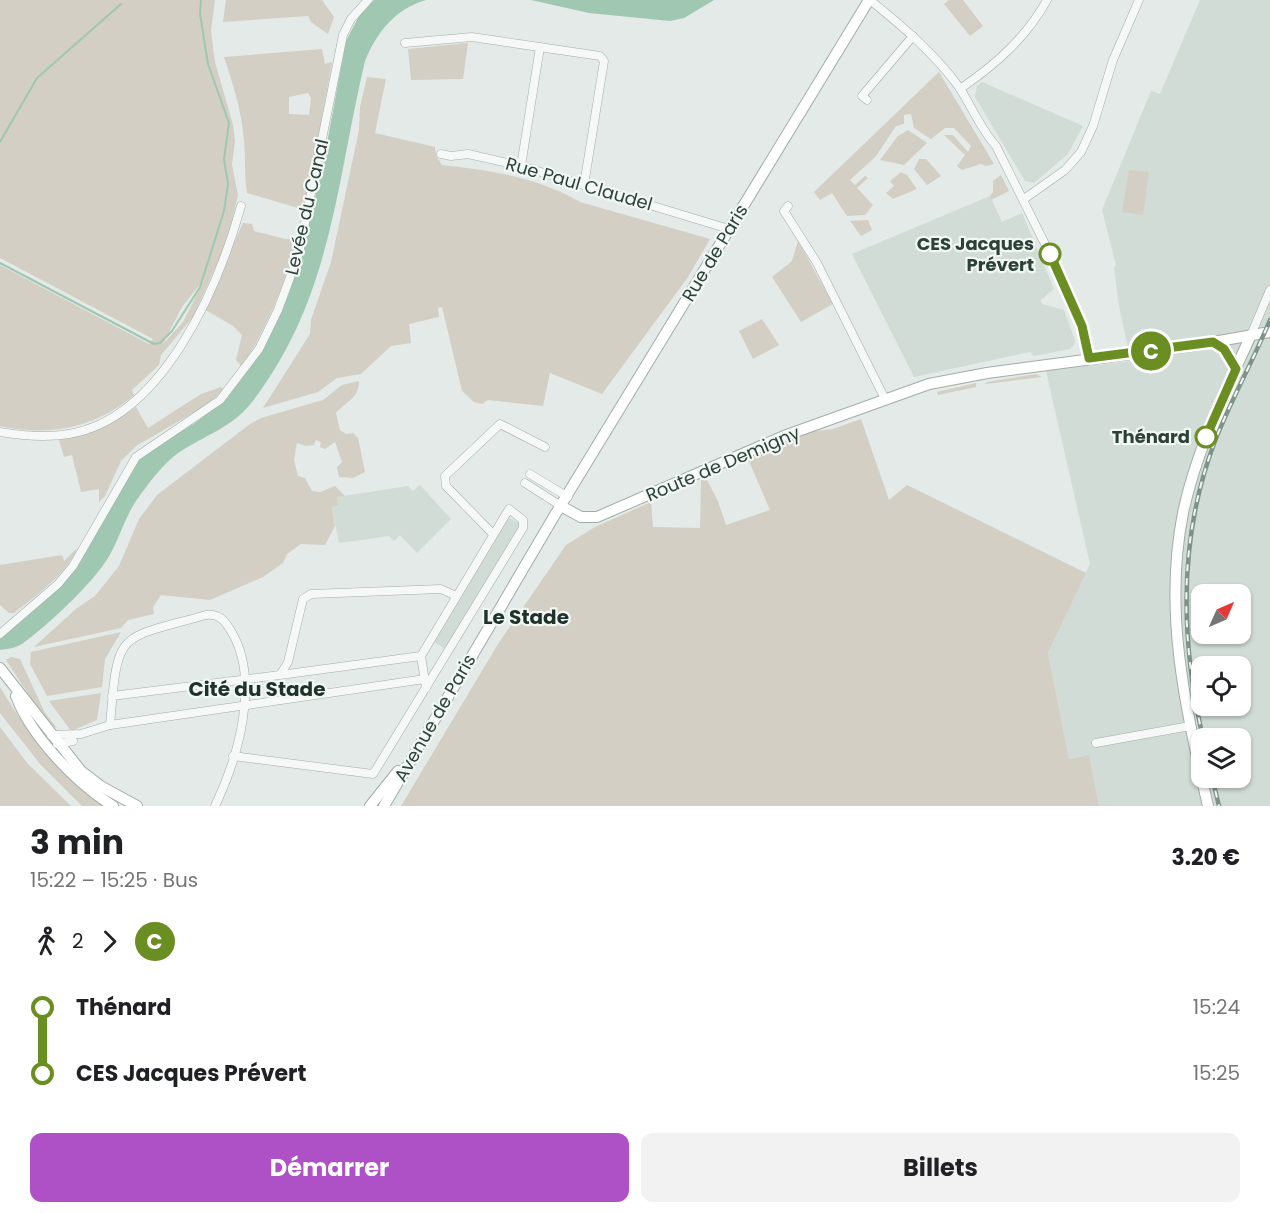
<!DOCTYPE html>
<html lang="fr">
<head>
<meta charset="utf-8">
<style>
	:root { --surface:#fff; --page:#f2f2f2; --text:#202124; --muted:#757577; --accent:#ae51c6 }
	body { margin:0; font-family:Poppins,sans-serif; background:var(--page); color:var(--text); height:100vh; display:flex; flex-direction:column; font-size:22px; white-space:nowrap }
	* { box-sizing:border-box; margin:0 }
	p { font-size:20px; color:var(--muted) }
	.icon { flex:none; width:33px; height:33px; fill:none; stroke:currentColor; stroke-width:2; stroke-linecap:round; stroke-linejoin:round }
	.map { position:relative; height:806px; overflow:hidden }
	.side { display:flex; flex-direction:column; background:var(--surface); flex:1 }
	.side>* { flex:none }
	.badge { padding:0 12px; border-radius:20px; font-size:21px; line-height:39px }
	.needle { width:39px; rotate:45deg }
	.controls { position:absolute; left:1191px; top:584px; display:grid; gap:12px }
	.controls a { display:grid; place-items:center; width:60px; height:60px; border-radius:12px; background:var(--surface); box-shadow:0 2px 4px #0004; font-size:30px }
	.map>.badge { position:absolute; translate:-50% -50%; box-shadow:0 0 0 3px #fff }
	.legs { display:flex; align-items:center; gap:9px; height:66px; padding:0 30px; font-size:20px }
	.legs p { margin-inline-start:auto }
	.summary { display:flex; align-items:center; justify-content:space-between; height:102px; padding:0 30px }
	h1 { font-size:33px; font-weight:700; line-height:45px }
	.action { display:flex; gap:12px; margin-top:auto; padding:12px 30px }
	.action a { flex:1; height:69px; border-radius:12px; background:var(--accent); color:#fff; font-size:24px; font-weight:700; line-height:69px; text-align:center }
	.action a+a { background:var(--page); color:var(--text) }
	ul { padding:0 30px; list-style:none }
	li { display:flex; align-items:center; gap:21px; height:66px; font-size:22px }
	li i { display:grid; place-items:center; width:9px; height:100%; margin:0 8px; background:currentColor }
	li i::after { content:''; width:15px; height:15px; margin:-8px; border:4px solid; border-radius:50%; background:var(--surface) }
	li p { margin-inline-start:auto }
	li:first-child i { background:linear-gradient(#0000 50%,currentColor 0) }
	li:last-child i { background:linear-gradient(currentColor 50%,#0000 0) }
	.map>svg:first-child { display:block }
	.built { fill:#d1dcd6; fill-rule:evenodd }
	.green { fill:#d3cfc4; fill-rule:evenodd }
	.water { fill:#a0c7b2 }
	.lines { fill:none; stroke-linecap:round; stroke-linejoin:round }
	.stream { stroke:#a0c7b2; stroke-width:2 }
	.street-casing { stroke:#a1ada8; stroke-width:9 }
	.secondary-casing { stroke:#a1ada8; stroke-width:12 }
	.street { stroke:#f5f8f7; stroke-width:8 }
	.secondary { stroke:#fff; stroke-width:10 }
	.rail-casing { stroke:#7d9389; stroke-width:4.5 }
	.rail { stroke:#f2f7f5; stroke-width:2; stroke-dasharray:7; stroke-linecap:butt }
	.line-1-casing { stroke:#fff; stroke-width:14 }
	.line-1 { stroke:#6b8e23; stroke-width:9 }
	.stop-1-dot { fill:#fff; stroke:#6b8e23; stroke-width:3 }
	.labels { text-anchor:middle; stroke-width:4.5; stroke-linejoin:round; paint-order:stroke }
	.street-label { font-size:18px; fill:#2c4138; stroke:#f2f7f5 }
	.stop-label { font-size:18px; font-weight:bold; fill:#2c4138; stroke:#f2f7f5; text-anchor:end }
	.neighbourhood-label { font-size:20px; font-weight:bold; fill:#1e322a; stroke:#f2f7f5 }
</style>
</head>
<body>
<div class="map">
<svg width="1270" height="806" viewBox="0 0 1270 806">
	<rect width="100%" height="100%" fill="#e3eae7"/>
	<g class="built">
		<path d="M 1200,0 L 1270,0 L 1270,806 L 1099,806 L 1089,755 L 1069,759 L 1048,653 L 1090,564 L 1046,371 L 1131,361 L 1119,306 L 1114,267 L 1116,265 L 1102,210 L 1151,91 L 1160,94 ZM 1202,594 L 1240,594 L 1240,633 L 1202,633 ZM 1202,666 L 1240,666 L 1240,705 L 1202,705 ZM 1202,738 L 1240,738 L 1240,777 L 1202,777 Z"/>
		<path d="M 982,82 L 1083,126 L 1068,154 L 1034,183 L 1025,181 L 975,97 L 977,86 Z"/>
		<path d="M 990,196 L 1002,222 L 1022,213 L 1054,289 L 1041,300 L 1042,304 L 1064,310 L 1075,340 L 1074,345 L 1070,349 L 1034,356 L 1030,352 L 914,377 L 852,254 Z"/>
		<path d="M 420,485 L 451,519 L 417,553 L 400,535 L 394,541 L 389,536 L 339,543 L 332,507 L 337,497 L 408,486 L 413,491 Z"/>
		<path d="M 508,517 L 520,524 L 445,649 L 433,641 Z"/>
	</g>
	<g class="green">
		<path d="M 0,0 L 215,0 L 211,31 L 215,62 L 233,125 L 235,141 L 232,165 L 238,195 L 227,242 L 193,317 L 161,355 L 159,365 L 132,390 L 134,395 C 95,428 50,437 0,426 L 0,265 L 149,344 L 153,339 L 0,258 ZM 205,278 L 183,322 L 163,344 L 182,307 Z"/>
		<path d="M 226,0 L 322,0 L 334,17 L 328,34 L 311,22 L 308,16 L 223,22 Z"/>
		<path d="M 949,0 L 963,0 L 983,26 L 970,36 L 944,4 Z"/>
		<path d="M 468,43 L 463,79 L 411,80 L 408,49 Z"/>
		<path d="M 322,49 L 325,64 L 332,62 L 306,205 L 298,208 L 247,193 C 244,175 246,159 244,141 C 242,112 233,84 224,57 ZM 308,93 L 311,98 L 309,115 L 289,114 L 289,97 Z"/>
		<path d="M 939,72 L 994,164 L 986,166 L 981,164 L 962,170 L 957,166 L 965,155 L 944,135 L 953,135 L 968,152 L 971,146 L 954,128 L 945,128 L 931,139 L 914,128 L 911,114 L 904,115 L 904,124 L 896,126 L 876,156 L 850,180 L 855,185 L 865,176 L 868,178 L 857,188 L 873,205 L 865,215 L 847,216 L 832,193 L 820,200 L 814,192 Z"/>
		<path d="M 367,77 L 386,79 L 375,133 L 435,147 L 436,155 L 442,165 C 490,170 539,178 580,202 L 710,239 L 688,277 L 602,394 L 550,373 L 543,406 L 488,400 L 482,404 L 474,402 L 462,391 L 442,307 L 438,308 L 439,317 L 409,324 L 411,343 L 391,346 L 361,374 L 337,378 L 318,392 L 263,408 L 310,334 L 311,320 L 331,262 L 359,130 L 360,107 Z"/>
		<path d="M 908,130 L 927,143 L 904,165 L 880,160 L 898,136 Z"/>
		<path d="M 919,159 L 926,159 L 941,176 L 927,185 L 914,169 Z"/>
		<path d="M 1129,170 L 1149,172 L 1143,215 L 1122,212 Z"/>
		<path d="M 901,172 L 907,175 L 917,189 L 893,199 L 886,193 L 894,186 L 890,181 Z"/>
		<path d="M 1001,175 L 1009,191 L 991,200 L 990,196 L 993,192 L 993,181 Z"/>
		<path d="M 868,220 L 872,230 L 861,236 L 850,221 Z"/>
		<path d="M 243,223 L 252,224 L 254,231 L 285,239 L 297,239 C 285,285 267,327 242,367 L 236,360 L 242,335 L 233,326 L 204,309 Z"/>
		<path d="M 798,241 L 833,304 L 801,322 L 772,277 L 792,261 Z"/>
		<path d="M 762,319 L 779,345 L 753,359 L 739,331 Z"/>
		<path d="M 1036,374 L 1042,377 L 985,384 L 987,382 Z"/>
		<path d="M 359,381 C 359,399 346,401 336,413 L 340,430 L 346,434 L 353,433 L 358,438 L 365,472 L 353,478 L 339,477 L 337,467 L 342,462 L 335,442 L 325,449 L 320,447 L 321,442 L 316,440 L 314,445 L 306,446 L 297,443 L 294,460 L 298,476 L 305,478 L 312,491 L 320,492 L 335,486 L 345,496 L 337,497 L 338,505 L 332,507 L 335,526 L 325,545 L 301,544 L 287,554 L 283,563 L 263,577 L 210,600 L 161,595 L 153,607 L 154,614 L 128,620 L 121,628 L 34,647 L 77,608 L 95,596 L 119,566 L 139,519 L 157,495 L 250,424 L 261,418 L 323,400 L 342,385 Z"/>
		<path d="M 976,383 L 976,387 L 938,395 L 937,392 Z"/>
		<path d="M 221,387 L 224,390 L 205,406 L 136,446 L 121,461 L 105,496 L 99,502 L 99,489 L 81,492 L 72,455 L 64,457 L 59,440 L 108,425 L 136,407 L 148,428 L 201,394 Z"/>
		<path d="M 861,419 L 889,500 L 907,485 L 1086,573 L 1048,653 L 1069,759 L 1089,755 L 1099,806 L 401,806 L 498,644 L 566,545 L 595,527 L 651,502 L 653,527 L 700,528 L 701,480 L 706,478 L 718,501 L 726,525 L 770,510 L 748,459 L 807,432 L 833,429 Z"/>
		<path d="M 77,548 C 70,571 33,598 14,613 L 9,613 L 0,605 L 0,565 L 62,555 L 64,561 Z"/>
		<path d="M 121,632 L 105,659 L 102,687 L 47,696 L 30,664 L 31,652 Z"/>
		<path d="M 11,657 L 20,659 L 45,713 L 57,728 L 47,723 L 6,660 Z"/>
		<path d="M 0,687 C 28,735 60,772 103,806 L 82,806 L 40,764 L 0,713 Z"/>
		<path d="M 101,693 L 97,720 L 71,731 L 49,701 Z"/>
		<path d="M 0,727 L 28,764 L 71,806 L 0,806 Z"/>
	</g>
	<g class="water">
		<path d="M 374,0 L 426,0 C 395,9 377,32 365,61 C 336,183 332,298 252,402 C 232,428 203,436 178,453 C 161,466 148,484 136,501 C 124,519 119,540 108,558 C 92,584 47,626 22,644 C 15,648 8,649 0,650 L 0,637 L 67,576 L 81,559 L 139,457 L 195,423 L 228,397 L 265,345 L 288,296 L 302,251 L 323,165 L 346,41 L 359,16 Z"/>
		<path d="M 531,0 L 714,0 L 684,18 L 670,21 L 589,13 Z"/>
	</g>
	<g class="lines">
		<g class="stream">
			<path d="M 0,142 L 37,78 L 121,4"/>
			<path d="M 0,263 L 154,344 L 160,343 L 172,331 L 200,287 L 224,211 L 228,184 L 224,159 L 229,123 L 208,64 L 200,14 L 201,0"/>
		</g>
		<g class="street-casing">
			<g id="street">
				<path d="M 870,0 C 902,26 934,53 959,87 C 972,107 980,128 996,146 L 1050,254 L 1072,308 L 1082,326 L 1089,358"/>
				<path d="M 405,43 L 472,37 L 600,56 L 604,61 L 584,185"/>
				<path d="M 960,89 C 995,65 1026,38 1047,0"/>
				<path d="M 867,100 L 862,96 L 913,36"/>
				<path d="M 441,154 L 451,156 L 468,154 L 521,166 L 729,229"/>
				<path d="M 521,166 L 540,47"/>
				<path d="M 1024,199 L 1065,170 L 1081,152 L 1093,126 L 1113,60 L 1139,0"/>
				<path d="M 788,206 L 784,211 L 817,263 L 885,399"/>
				<path d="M 1251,335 L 1270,290"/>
				<path d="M 0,432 C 23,436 46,438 69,434 C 163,418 218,288 241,206"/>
				<path d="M 530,474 L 568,497"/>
				<path d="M 525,483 L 561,506"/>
				<path d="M 493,534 L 446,486 L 445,476 L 500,424 L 545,447"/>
				<path d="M 0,634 L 58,584 L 73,566 L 136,457 L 220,400 L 259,349 L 278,310 L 299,253 L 343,35 L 351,19 L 368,0"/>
				<path d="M 280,675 L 421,656"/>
				<path d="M 112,696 L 280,675 L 288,662 L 303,599 L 311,594 L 441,589 L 456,596"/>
				<path d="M 110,725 C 118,629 116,640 206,615 C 219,613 225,621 231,631 C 261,680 238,758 215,806"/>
				<path d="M 51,735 L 81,734 L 110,725 L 425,679"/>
				<path d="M 1096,743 L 1190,726"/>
				<path d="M 57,744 L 73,741"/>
				<path d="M 233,756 L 373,774 L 375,771 L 523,528 L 523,520 L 509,509 L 421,656 L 426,688"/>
			</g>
		</g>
		<g class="secondary-casing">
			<g id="secondary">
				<path d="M 1213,342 L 1224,349 L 1236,369"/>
				<path d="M 561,506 L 581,517 L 597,517 L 784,436 L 929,384 L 987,373 L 1191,346 L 1270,332"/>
				<path d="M 0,668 L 81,771 L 102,787 L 137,806"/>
				<path d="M 16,696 C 31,736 76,783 113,806"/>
				<path d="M 370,806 L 398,771"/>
				<path d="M 384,806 L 553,518 L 869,0"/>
				<path d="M 1208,806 C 1186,709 1163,613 1183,513 C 1196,451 1225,392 1251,335"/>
			</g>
		</g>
		<use href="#street" class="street"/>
		<use href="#secondary" class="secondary"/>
		<g class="rail-casing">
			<g id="rail">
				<path d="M 1203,738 C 1180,638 1178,538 1215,441 C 1231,400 1253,361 1270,320"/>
				<path d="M 1212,777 L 1219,806"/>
			</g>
		</g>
		<use href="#rail" class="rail"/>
	</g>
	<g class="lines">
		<g class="line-1-casing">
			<path id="line-1" d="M 1050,254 L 1082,326 L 1089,358 L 1213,342 L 1224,349 L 1236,369 L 1206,437"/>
		</g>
		<use href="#line-1" class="line-1"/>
	</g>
	<g class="stop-1-dot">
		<circle cx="1050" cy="254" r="10"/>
		<circle cx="1206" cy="437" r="10"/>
	</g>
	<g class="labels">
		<g class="street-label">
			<text transform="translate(579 184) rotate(16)" y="6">Rue Paul Claudel</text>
			<text transform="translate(307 207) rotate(-77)" y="6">Levée du Canal</text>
			<text transform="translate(715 253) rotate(-59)" y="6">Rue de Paris</text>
			<text transform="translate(723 464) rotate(-23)" y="6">Route de Demigny</text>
			<text transform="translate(435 718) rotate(-60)" y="6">Avenue de Paris</text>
		</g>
		<g class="stop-label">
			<text x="1034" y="250">CES Jacques<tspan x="1034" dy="21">Prévert</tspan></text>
			<text x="1190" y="443">Thénard</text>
		</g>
		<g class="neighbourhood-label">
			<text x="526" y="624">Le Stade</text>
			<text x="257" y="696">Cité du Stade</text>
		</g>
	</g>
</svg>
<div class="controls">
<a><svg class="needle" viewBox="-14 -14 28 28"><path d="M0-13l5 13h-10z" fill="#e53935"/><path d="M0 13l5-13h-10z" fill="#757577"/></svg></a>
<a><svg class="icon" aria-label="locate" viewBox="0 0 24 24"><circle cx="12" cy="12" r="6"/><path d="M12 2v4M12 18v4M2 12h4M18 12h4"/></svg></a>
<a><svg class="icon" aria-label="layers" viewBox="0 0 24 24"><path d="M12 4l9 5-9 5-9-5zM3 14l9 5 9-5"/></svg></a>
</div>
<b class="badge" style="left:1151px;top:351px;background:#6b8e23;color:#fff">C</b>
</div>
<section class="side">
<div class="summary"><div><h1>3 min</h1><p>15:22 – 15:25 · Bus</p></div><b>3.20 €</b></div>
<div class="legs"><svg class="icon" aria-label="walk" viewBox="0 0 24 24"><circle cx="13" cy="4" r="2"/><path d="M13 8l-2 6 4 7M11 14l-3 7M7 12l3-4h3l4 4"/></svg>2<svg class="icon" aria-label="forward" viewBox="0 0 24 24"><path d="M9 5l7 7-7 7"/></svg><b class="badge" style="background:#6b8e23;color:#fff">C</b></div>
<ul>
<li><i style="color:#6b8e23"></i><b>Thénard</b><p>15:24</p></li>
<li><i style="color:#6b8e23"></i><b>CES Jacques Prévert</b><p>15:25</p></li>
</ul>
<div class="action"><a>Démarrer</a><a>Billets</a></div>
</section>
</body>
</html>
